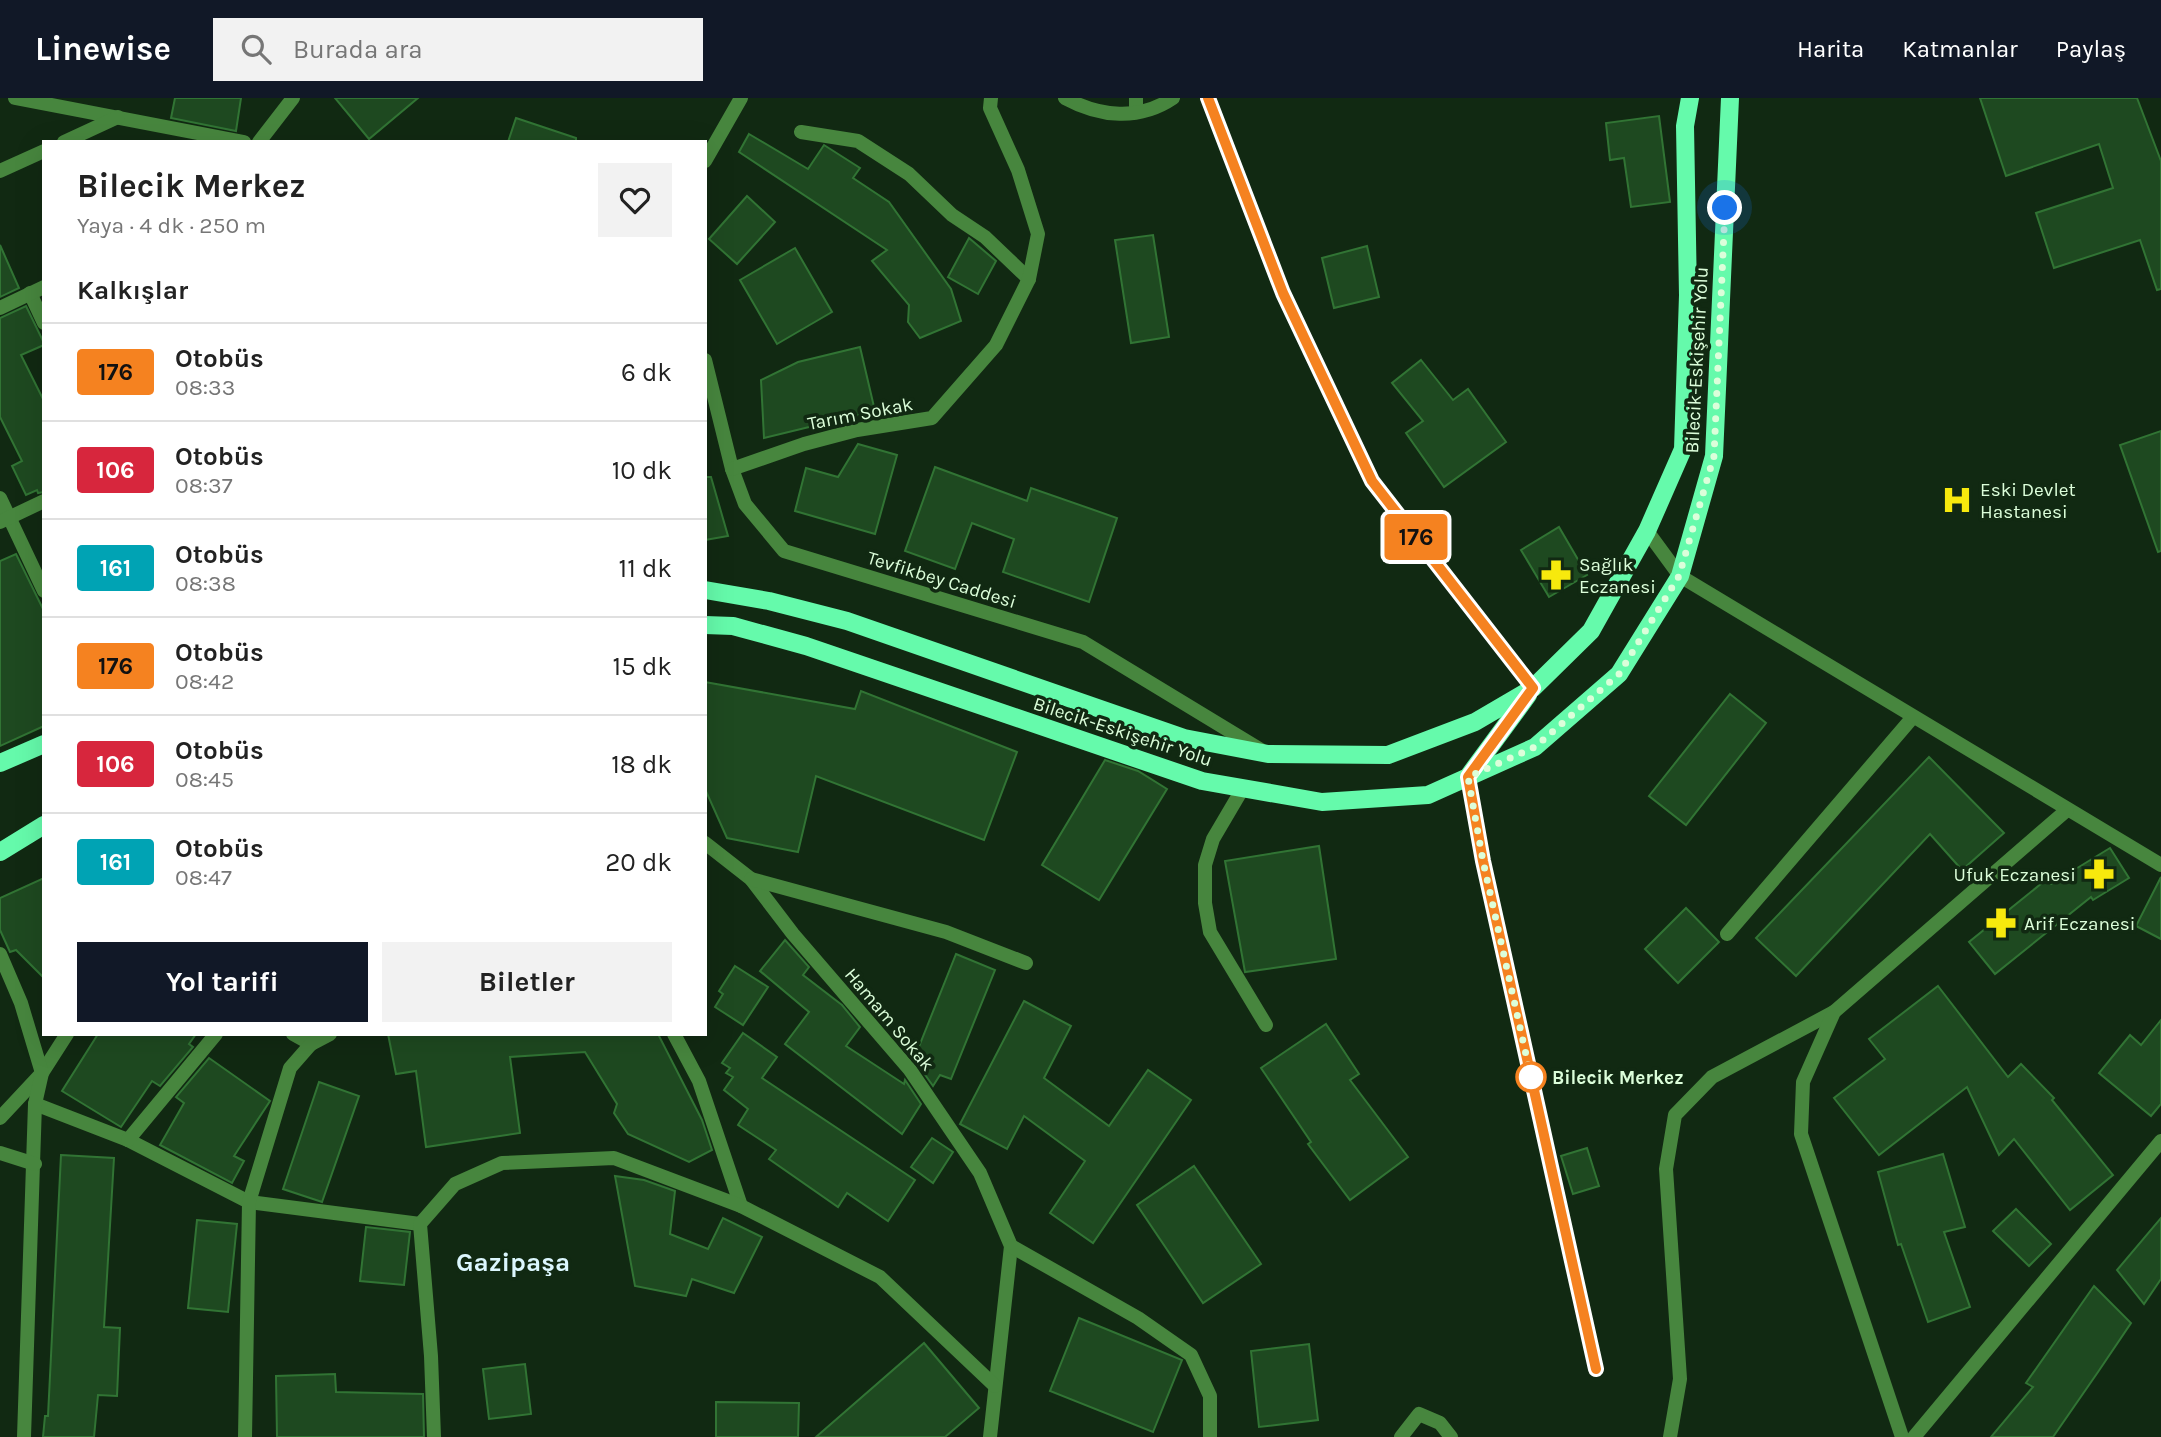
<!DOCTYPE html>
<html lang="tr">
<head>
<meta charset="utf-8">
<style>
	:root { --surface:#fff; --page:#f2f2f2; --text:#222; --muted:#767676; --line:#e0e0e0; --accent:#111827 }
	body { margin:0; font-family:Karla,sans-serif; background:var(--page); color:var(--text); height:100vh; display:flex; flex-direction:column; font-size:26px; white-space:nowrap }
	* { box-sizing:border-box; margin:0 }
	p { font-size:23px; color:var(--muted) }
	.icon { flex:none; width:38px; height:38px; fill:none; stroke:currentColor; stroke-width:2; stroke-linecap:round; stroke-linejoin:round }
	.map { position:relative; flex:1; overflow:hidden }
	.sheet { position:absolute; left:42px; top:42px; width:665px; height:896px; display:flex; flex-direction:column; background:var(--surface); border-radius:0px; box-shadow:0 7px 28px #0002 }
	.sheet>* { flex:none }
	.badge { padding:0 14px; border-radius:5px; font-size:24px; line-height:46px }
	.you { position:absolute; width:35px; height:35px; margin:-18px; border:5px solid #fff; border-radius:50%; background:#1a73e8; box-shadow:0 0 0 10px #1a73e833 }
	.map>.badge { position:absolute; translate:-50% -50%; box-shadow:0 0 0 4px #fff }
	h2 { padding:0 35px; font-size:26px; line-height:63px }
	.round { display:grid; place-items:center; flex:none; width:74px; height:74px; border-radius:0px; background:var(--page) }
	.head { display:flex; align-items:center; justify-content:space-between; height:119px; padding:0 35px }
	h1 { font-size:33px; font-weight:700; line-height:52px }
	.primary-button { display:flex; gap:14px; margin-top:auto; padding:14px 35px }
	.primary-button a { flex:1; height:80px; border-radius:0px; background:var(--accent); color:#fff; font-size:28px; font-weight:700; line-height:80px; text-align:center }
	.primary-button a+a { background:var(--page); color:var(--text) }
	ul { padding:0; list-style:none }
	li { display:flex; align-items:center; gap:21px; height:98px; padding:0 35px; border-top:2px solid var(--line) }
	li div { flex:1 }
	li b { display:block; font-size:26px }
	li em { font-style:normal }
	li .badge { min-width:77px; font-weight:700; text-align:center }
	header { display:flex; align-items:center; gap:42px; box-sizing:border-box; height:98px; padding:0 35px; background:var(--accent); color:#fff }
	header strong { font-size:33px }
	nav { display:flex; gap:38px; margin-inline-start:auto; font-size:24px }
	.search { width:490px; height:63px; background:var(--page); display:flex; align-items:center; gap:18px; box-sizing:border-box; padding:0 24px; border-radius:0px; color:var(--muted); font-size:26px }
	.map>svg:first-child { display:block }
	.building { fill:#1e4920; stroke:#317434; stroke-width:2 }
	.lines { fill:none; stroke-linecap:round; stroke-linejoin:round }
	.service { stroke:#47863e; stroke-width:14 }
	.minor { stroke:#47863e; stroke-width:14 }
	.tertiary { stroke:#47863e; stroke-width:14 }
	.primary { stroke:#65faab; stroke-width:18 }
	.line-casing { stroke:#fff; stroke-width:16 }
	.line { stroke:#f58220; stroke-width:10 }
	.walk { stroke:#dcfeda; stroke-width:7; stroke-dasharray:0 12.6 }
	.stop-dot { fill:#fff; stroke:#f58220; stroke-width:3.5 }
	.labels { text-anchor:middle; stroke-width:7; stroke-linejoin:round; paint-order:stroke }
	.street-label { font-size:19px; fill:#dcfeda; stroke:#112912 }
	.poi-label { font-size:19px; fill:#dcfeda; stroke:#112912; text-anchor:start }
	.stop-label { font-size:19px; font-weight:bold; fill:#dcfeda; stroke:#112912; text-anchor:start }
	.district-label { font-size:26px; font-weight:bold; fill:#dcf7fe; stroke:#112912 }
</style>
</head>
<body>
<header>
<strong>Linewise</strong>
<div class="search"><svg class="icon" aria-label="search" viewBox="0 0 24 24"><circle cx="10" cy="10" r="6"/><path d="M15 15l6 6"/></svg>Burada ara</div>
<nav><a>Harita</a><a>Katmanlar</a><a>Paylaş</a></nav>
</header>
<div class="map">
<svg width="2161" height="1339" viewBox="0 0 2161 1339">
	<rect width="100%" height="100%" fill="#112912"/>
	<g class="building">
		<path d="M 175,0 L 241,0 L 236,33 L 171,20 Z"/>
		<path d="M 335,0 L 418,0 L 369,41 Z"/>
		<path d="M 1980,0 L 2137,0 L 2161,63 L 2161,191 L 2157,192 L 2140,142 L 2054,170 L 2036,115 L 2113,90 L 2099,46 L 2006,78 Z"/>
		<path d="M 1659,18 L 1670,104 L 1631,109 L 1624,60 L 1610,62 L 1606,25 Z"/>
		<path d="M 516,20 L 576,40 L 576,44 L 508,44 Z"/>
		<path d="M 749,36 L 808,71 L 824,47 L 860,70 L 853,80 L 889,104 L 951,191 L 961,223 L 920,240 L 908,224 L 909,207 L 872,163 L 887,152 L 739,54 Z"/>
		<path d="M 747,98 L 775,124 L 737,166 L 709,141 Z"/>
		<path d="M 1153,137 L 1169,239 L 1131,245 L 1115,142 Z"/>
		<path d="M 969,140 L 996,163 L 978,196 L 948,179 Z"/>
		<path d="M 0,147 L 19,190 L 0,199 Z"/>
		<path d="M 1367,148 L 1379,199 L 1334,210 L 1322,160 Z"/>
		<path d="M 795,150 L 832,214 L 777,246 L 740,182 Z"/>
		<path d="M 26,208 L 44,245 L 44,247 L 21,257 L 44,303 L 44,394 L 38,395 L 37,392 L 26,397 L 12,368 L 22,363 L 0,319 L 0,220 Z"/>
		<path d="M 860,249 L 875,313 L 764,340 L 761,282 L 798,264 Z"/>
		<path d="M 1421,262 L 1453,302 L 1468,291 L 1506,344 L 1444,389 L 1406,335 L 1423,323 L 1392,285 Z"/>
		<path d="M 2161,333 L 2161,453 L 2158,454 L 2120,347 Z"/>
		<path d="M 858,346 L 897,357 L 875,436 L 795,413 L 806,370 L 838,379 Z"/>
		<path d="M 935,369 L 1027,403 L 1031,390 L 1117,420 L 1089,504 L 1003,474 L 1014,441 L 972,425 L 955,471 L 905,453 Z"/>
		<path d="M 705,379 L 711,379 L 728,438 L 705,442 Z"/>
		<path d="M 1559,429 L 1587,477 L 1549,499 L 1521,452 Z"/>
		<path d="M 16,456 L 44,513 L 44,628 L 0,648 L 0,463 Z"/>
		<path d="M 705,584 L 855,611 L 861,593 L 1017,654 L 984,742 L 816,678 L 798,754 L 727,740 L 705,691 Z"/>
		<path d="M 1730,596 L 1766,625 L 1686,727 L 1649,698 Z"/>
		<path d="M 1929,659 L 2004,735 L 1962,772 L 1930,736 L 1796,878 L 1756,840 Z"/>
		<path d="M 1105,662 L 1138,673 L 1167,691 L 1099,802 L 1042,767 Z"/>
		<path d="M 1319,748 L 1336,861 L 1245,874 L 1225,763 Z"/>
		<path d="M 2110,750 L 2129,780 L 2093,802 L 2091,799 L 1995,876 L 1969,844 L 2047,781 L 2051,786 Z"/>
		<path d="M 2161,779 L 2161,841 L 2136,828 Z"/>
		<path d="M 44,780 L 44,880 L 16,852 L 10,854 L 0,832 L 0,800 Z"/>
		<path d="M 1686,810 L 1719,844 L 1678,885 L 1645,851 Z"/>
		<path d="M 785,842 L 809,869 L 803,877 L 842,907 L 860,929 L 846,948 L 904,986 L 905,982 L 921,1006 L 902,1036 L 785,946 L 809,914 L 760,873 Z"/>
		<path d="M 956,856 L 995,872 L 951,981 L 940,977 L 933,988 L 914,961 Z"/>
		<path d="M 735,868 L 768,889 L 743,927 L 715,909 L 723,896 L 719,893 Z"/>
		<path d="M 1938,888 L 2008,979 L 2021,966 L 2054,1000 L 2052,1002 L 2113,1077 L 2070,1112 L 2014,1041 L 1999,1057 L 1967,989 L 1879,1057 L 1834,1000 L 1885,961 L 1869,941 Z"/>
		<path d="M 1024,903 L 1071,928 L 1044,980 L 1109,1028 L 1148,972 L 1191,1002 L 1093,1145 L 1050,1115 L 1085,1063 L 1024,1018 L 1007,1051 L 960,1026 Z"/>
		<path d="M 2161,922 L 2161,1006 L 2151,1018 L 2099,975 L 2130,937 L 2141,947 Z"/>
		<path d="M 1326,926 L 1359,976 L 1350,982 L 1408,1059 L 1350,1102 L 1308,1046 L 1311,1044 L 1261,970 Z"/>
		<path d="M 743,935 L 777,959 L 762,980 L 915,1082 L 888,1123 L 847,1095 L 838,1109 L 769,1061 L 776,1052 L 738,1027 L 748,1011 L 724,992 L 733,979 L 726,975 L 730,970 L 722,965 Z"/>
		<path d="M 98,936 L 196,936 L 189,946 L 193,949 L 160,988 L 152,983 L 121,1029 L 62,993 Z"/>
		<path d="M 388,936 L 658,936 L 702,1022 L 712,1052 L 689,1064 L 628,1036 L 614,1015 L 617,1006 L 585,954 L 510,959 L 520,1035 L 426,1049 L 416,973 L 396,976 Z"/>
		<path d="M 209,960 L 270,1003 L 234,1058 L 244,1063 L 232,1085 L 160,1047 L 184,1005 L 176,999 Z"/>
		<path d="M 319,984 L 359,998 L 322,1104 L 283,1091 Z"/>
		<path d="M 932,1040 L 953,1054 L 933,1085 L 911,1069 Z"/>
		<path d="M 1587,1050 L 1599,1088 L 1573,1096 L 1561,1058 Z"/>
		<path d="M 1943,1056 L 1965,1129 L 1944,1134 L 1970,1209 L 1928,1224 L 1901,1146 L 1898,1147 L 1878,1074 Z"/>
		<path d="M 61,1057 L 114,1060 L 104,1229 L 120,1230 L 117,1298 L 98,1297 L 94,1339 L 43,1339 L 45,1318 L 48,1318 Z"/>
		<path d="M 1194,1068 L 1261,1166 L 1203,1205 L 1137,1107 Z"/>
		<path d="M 615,1078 L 644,1082 L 675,1093 L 670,1136 L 708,1151 L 723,1120 L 762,1139 L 734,1195 L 692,1181 L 686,1198 L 635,1188 Z"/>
		<path d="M 2016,1111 L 2051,1146 L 2029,1168 L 1993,1133 Z"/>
		<path d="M 2161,1120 L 2161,1181 L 2144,1206 L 2117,1172 Z"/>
		<path d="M 197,1122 L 237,1126 L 228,1214 L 188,1210 Z"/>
		<path d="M 366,1129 L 410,1134 L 404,1187 L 360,1183 Z"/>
		<path d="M 2094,1188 L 2131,1225 L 2098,1274 L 2053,1339 L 1991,1339 L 2033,1289 L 2026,1285 Z"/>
		<path d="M 1079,1220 L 1182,1262 L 1153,1334 L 1050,1293 Z"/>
		<path d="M 924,1245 L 979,1310 L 945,1339 L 816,1339 Z"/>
		<path d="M 1309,1246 L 1318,1322 L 1259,1329 L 1251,1253 Z"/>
		<path d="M 525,1266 L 531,1316 L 489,1321 L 483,1271 Z"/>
		<path d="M 335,1276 L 336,1294 L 423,1296 L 424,1339 L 277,1339 L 276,1278 Z"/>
		<path d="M 716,1304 L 799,1305 L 798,1339 L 716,1339 Z"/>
	</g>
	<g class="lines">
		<g class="service">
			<path d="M 1468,679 L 1483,763 L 1596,1271"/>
			<path d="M 1727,836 L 1913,619"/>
		</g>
		<g class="minor">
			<path d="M 15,0 L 244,44"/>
			<path d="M 1136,0 L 1136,14"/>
			<path d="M 801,34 L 858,43 L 909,76 L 952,117 L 985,139 L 1029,181"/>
			<path d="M 64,44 L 118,19"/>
			<path d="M 705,63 L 741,0"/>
			<path d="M 0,73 L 44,53"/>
			<path d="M 30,195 L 44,225"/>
			<path d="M 705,262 L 732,371 L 745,406 L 784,453 L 1083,544 L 1261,652"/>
			<path d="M 732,371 L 804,346 L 857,332 L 932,320 L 996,247 L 1029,181 L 1038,136 L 1018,72 L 990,10 L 991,0"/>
			<path d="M 0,400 L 44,493"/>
			<path d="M 0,424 L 44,403"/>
			<path d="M 1647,433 L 1680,478 L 2161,767"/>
			<path d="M 1243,690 L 1213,741 L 1205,767 L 1205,805 L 1210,834 L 1266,927"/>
			<path d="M 705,745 L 751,781 L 793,836 L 910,972 L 980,1075 L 1011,1148 L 990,1339"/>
			<path d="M 751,781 L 946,834 L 1026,865"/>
			<path d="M 293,936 L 311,946"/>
			<path d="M 674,936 L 699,983 L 741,1108"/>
			<path d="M 35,1006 L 128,1042 L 249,1104 L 420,1126"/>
			<path d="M 0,1020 L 42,975 L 67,936"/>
			<path d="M 128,1042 L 216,936"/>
			<path d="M 1011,1148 L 1138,1220 L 1191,1257 L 1210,1298 L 1210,1339"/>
			<path d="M 245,1339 L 249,1104 L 290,970 L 311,946 L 330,936"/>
			<path d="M 434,1339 L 431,1258 L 420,1126 L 455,1086 L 502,1065 L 614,1060 L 741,1108 L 880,1179 L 995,1288"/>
			<path d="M 1401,1339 L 1419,1316 L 1440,1325 L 1451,1339"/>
			<path d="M 1670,1339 L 1680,1281 L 1666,1071 L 1675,1017 L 1712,979 L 1834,914"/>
			<path d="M 1902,1339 L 1801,1036 L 1803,984 L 1834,914 L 2067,712"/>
			<path d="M 1914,1339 L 2161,1043"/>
		</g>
		<g class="tertiary">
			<path d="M 1065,0 C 1100,19 1139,23 1173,0"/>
			<path d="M 1208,0 L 1283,195 L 1372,383 L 1533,590"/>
			<path d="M 259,44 L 293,0"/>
			<path d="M 0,210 L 44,189"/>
			<path d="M 0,856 L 21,905 L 42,975 L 35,1006 L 24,1339"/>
			<path d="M 0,1055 L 35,1066"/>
		</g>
		<g class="primary">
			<path d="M 705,492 L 769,503 L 847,523 L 1184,640 L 1268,656 L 1388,657 L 1475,624 L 1533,590 L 1591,533 L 1647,433 L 1683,351 L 1688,197 L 1685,28 L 1690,0"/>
			<path d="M 705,527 L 733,528 L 806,548 L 1202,683 L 1322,704 L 1428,697 L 1535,649 L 1619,576 L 1680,478 L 1714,358 L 1730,0"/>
			<path d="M 0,665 L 44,646"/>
			<path d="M 1470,676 L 1528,597"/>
			<path d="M 0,754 L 44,727"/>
		</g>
	</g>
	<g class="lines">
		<g class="line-casing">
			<path id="line" d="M 1208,0 L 1283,195 L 1372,383 L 1533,590 L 1468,679 L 1483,763 L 1596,1271"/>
		</g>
		<use href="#line" class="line"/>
		<path class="walk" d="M 1531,979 L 1483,763 L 1468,679 L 1535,649 L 1619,576 L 1679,478 L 1714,358 L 1725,110"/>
	</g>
	<defs>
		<g id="hospital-bare" transform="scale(2.415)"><path d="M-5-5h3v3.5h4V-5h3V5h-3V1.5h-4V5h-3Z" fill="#f7e90d" stroke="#112912" stroke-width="2.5" paint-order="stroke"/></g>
		<g id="pharmacy-bare" transform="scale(2.415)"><path d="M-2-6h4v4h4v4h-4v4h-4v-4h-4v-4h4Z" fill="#f7e90d" stroke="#112912" stroke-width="2.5" paint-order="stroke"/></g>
	</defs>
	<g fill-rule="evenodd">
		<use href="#hospital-bare" x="1957" y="402"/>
		<use href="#pharmacy-bare" x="1556" y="477"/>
		<use href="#pharmacy-bare" x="2099" y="776"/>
		<use href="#pharmacy-bare" x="2001" y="825"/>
	</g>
	<circle class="stop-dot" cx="1531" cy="979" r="14"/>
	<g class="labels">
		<g class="street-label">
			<text transform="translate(1696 262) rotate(-87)" y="7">Bilecik-Eskişehir Yolu</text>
			<text transform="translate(860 315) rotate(-11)" y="7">Tarım Sokak</text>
			<text transform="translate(942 481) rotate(17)" y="7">Tevfikbey Caddesi</text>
			<text transform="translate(1123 633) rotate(18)" y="7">Bilecik-Eskişehir Yolu</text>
			<text transform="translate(890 921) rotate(50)" y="7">Hamam Sokak</text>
		</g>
		<g class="poi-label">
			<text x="1980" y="398">Eski Devlet<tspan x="1980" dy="22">Hastanesi</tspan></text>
			<text x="1579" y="473">Sağlık<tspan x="1579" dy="22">Eczanesi</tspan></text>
			<text x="2076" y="783" text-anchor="end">Ufuk Eczanesi</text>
			<text x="2024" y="832">Arif Eczanesi</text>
		</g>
		<g class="stop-label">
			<text x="1552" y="986">Bilecik Merkez</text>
		</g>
		<g class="district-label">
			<text x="513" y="1173">Gazipaşa</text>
		</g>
	</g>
</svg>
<div class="you" style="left:1725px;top:110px"></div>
<b class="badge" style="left:1416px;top:439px;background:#f58220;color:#111">176</b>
<section class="sheet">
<div class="head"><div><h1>Bilecik Merkez</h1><p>Yaya · 4 dk · 250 m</p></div><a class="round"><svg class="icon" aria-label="heart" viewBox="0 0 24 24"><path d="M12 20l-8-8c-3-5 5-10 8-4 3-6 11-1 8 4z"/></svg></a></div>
<h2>Kalkışlar</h2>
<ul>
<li><span class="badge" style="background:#f58220;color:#111">176</span><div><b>Otobüs</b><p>08:33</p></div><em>6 dk</em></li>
<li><span class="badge" style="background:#d7263d;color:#fff">106</span><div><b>Otobüs</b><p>08:37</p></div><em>10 dk</em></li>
<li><span class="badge" style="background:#00a3b4;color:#fff">161</span><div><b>Otobüs</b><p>08:38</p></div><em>11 dk</em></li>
<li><span class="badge" style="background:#f58220;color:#111">176</span><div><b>Otobüs</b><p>08:42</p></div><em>15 dk</em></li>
<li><span class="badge" style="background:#d7263d;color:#fff">106</span><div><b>Otobüs</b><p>08:45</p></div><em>18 dk</em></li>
<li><span class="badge" style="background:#00a3b4;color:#fff">161</span><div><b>Otobüs</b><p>08:47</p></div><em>20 dk</em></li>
</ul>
<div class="primary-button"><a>Yol tarifi</a><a>Biletler</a></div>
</section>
</div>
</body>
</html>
